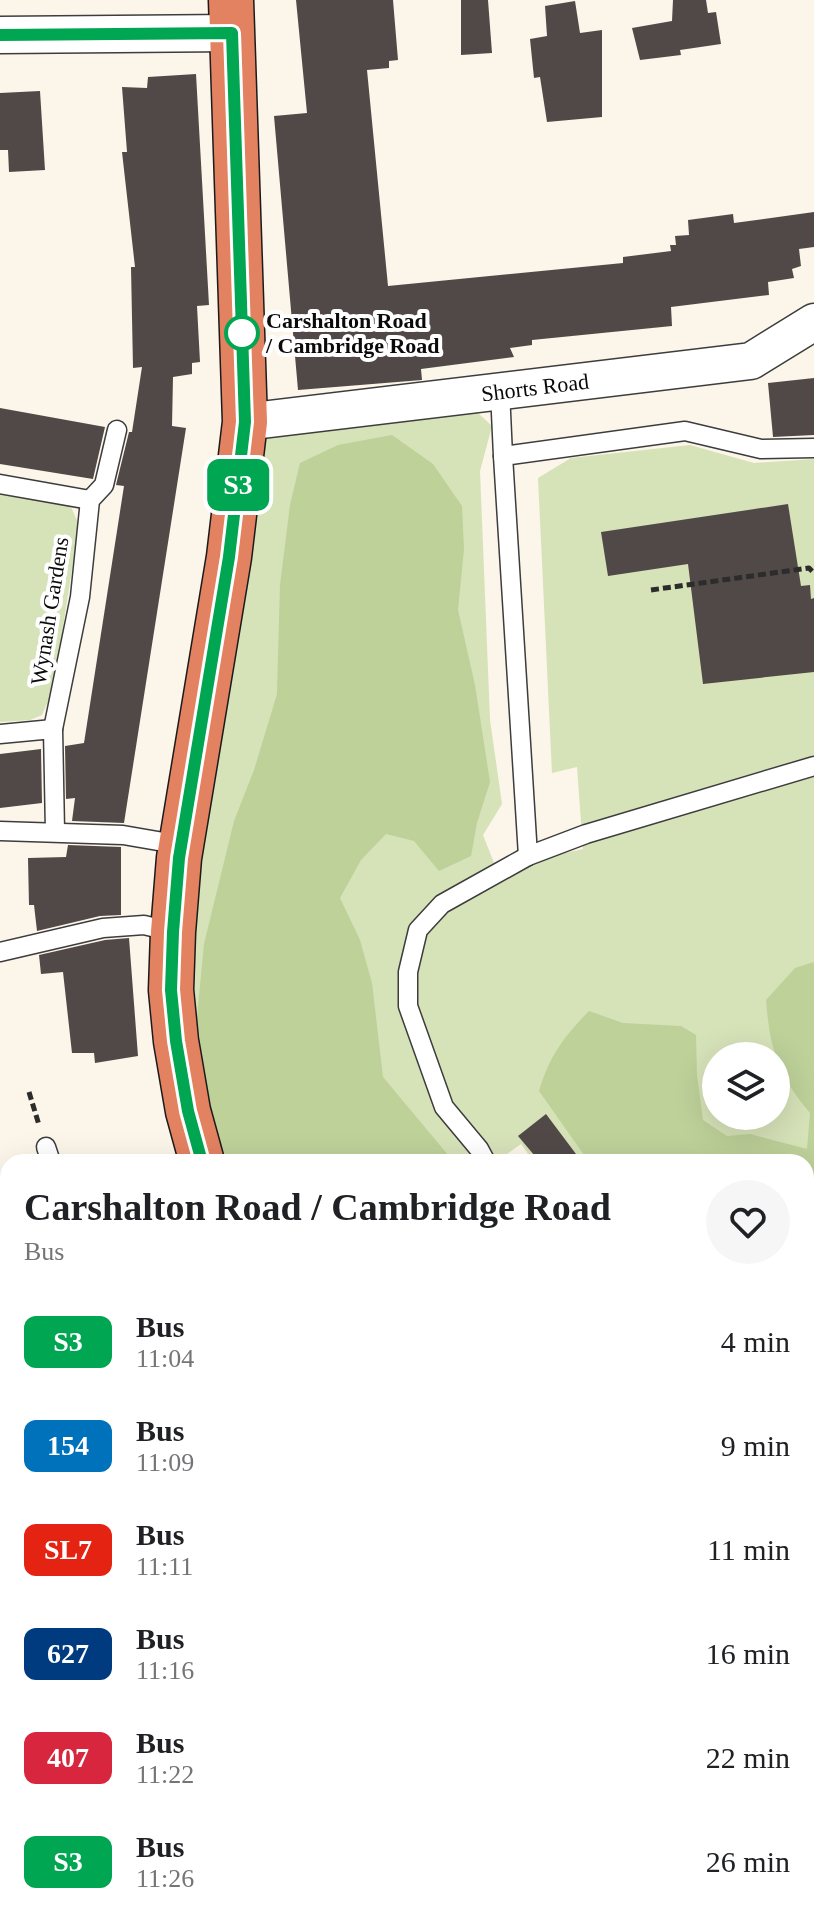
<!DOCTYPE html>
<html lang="en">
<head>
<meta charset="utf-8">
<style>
	:root { --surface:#fff; --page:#f6f6f6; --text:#202124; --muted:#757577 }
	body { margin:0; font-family:"Times New Roman",serif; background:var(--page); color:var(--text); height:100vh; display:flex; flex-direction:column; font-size:30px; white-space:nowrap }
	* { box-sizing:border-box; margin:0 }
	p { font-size:26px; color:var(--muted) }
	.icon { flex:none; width:44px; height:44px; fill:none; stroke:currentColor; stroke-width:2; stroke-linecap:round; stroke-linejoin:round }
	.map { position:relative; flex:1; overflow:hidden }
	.side { position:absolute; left:0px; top:1154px; width:814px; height:778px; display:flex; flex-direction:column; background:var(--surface); border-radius:24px 24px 0 0; box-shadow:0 8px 32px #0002 }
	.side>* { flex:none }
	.badge { padding:0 16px; border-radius:12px; font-size:28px; line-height:52px }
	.controls { position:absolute; left:702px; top:1042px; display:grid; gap:16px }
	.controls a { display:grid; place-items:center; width:88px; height:88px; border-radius:50%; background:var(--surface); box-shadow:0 8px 32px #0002; font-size:40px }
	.map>.badge { position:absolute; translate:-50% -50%; box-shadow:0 0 0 4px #fff }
	.round { display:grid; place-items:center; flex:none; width:84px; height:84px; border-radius:42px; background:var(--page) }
	.headline { display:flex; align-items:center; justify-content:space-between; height:136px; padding:0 24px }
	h1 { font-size:38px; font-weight:800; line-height:60px }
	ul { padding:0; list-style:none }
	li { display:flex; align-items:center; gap:24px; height:104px; padding:0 24px }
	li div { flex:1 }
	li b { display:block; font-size:30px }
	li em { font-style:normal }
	li .badge { min-width:88px; font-weight:700; text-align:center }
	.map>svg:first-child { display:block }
	.green { fill:#d6e2b8; fill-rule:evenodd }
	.forest { fill:#bed199 }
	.building { fill:#514948 }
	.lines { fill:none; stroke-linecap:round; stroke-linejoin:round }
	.lane-casing { stroke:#3d3d3d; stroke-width:21 }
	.street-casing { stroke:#3d3d3d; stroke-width:39 }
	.secondary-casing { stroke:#2c2c2c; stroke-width:47 }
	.highway-casing { stroke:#1b1b1b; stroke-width:47 }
	.path { stroke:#2c2c2c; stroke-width:5; stroke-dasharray:8 4; stroke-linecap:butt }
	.lane { stroke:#fff; stroke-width:18 }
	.street { stroke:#fff; stroke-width:36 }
	.secondary { stroke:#f5deac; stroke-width:44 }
	.highway { stroke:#e38261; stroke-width:44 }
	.line-casing { stroke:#fff; stroke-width:18 }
	.line { stroke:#00a651; stroke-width:12 }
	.stop-dot { fill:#fff; stroke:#00a651; stroke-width:4 }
	.labels { text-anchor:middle; stroke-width:8; stroke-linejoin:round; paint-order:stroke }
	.stop-label { font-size:22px; font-weight:bold; fill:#0a0a0a; stroke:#fff; text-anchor:start }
	.street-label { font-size:22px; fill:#0a0a0a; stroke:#fff }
</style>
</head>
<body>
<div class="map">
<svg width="814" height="1931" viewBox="0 0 814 1931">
	<rect width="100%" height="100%" fill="#fcf5e9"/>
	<g class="green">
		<path d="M 465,401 L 492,426 L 480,471 L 490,720 L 502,804 L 483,835 L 496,868 L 583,849 L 577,767 L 552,773 L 538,478 L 571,458 L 690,445 L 754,463 L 814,459 L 814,1524 L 806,1516 L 806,1162 L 534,1162 L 521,1144 L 496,1162 L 207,1162 L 180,1009 L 253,430 ZM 716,1056 L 776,1056 L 776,1116 L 716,1116 Z"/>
		<path d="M 0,493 L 59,502 L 71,507 L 79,525 L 53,690 L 42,715 L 30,720 L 0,722 Z"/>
	</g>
	<g class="forest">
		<path d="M 392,435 L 433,464 L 462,506 L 464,549 L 458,610 L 475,685 L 490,782 L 477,823 L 471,856 L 439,871 L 414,841 L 386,834 L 361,860 L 340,898 L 360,940 L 372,983 L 383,1077 L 454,1162 L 226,1162 L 206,1089 L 197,1017 L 204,944 L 234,821 L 254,770 L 277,694 L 280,585 L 290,505 L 300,463 L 338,445 Z"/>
		<path d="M 814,962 L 814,1309 L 810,1299 L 806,1298 L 806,1162 L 589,1162 L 539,1091 C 550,1055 563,1038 589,1011 L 623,1023 L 681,1026 L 696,1035 L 697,1075 L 703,1120 L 727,1136 L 750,1134 L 807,1149 L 810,1113 C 778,1075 770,1050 766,1000 L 795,968 Z"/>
	</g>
	<g class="building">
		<path d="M 296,0 L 393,0 L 398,60 L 389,61 L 389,68 L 367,70 L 388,286 L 623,263 L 623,257 L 671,251 L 670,245 L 676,245 L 675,236 L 689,235 L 688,220 L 733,214 L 734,223 L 814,212 L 814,247 L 799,249 L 801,266 L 792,269 L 794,278 L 768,282 L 769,295 L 671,307 L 672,326 L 532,340 L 532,345 L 510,348 L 514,357 L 421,369 L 422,380 L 298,390 L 274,116 L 307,113 Z"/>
		<path d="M 461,0 L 488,0 L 492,53 L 461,55 Z"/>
		<path d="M 673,0 L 706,0 L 708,13 L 716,12 L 721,44 L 680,50 L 681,55 L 640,60 L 632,28 L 672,21 Z"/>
		<path d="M 575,1 L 580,33 L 602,30 L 602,117 L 547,122 L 540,77 L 534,78 L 530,39 L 547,36 L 545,6 Z"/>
		<path d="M 196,74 L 209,305 L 197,306 L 200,362 L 192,363 L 192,374 L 173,377 L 172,426 L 186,428 L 124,823 L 72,821 L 75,798 L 66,799 L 65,746 L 84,743 L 124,486 L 116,485 L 129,432 L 132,432 L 142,367 L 133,368 L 131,267 L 135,267 L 122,152 L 127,152 L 122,87 L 147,88 L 148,77 Z"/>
		<path d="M 40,91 L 45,170 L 9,172 L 8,150 L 0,150 L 0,93 Z"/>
		<path d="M 814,378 L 814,435 L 773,437 L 768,383 Z"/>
		<path d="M 0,408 L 105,427 L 93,479 L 0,464 Z"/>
		<path d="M 788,504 L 801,586 L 810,585 L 811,599 L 814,598 L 814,672 L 703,684 L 688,564 L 608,576 L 601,532 Z"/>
		<path d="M 41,749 L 42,803 L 0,808 L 0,754 Z"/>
		<path d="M 68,845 L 121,847 L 121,915 L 100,916 L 37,931 L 34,905 L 29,905 L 28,858 L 66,857 Z"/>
		<path d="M 129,938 L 138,1056 L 95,1063 L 94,1053 L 72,1053 L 63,972 L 41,974 L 39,955 L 105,940 Z"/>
		<path d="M 546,1114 L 582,1162 L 540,1162 L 518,1136 Z"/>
	</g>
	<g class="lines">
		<g class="lane-casing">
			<g id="lane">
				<path d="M 500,391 L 503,456"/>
				<path d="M 0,484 L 90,500"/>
				<path d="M 53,729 L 80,597 L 90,500 L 104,485 L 117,430"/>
				<path d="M 0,734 L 53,729 L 55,831"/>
				<path d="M 0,831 L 123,835 L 181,845"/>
				<path d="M 528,856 L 503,456 L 685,431 L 761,449 L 814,448"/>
				<path d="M 0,952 L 103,928 L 144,925 L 173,932"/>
				<path d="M 46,1147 L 51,1162"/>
				<path d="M 486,1162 L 479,1149 L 444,1107 L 408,1006 L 408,972 L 418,930 L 442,904 L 528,856 L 586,834 L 814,766"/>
			</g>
		</g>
		<g class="street-casing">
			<g id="street">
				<path d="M 0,35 L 232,33"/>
				<path id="s1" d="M 245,422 L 751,361 L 814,322"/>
				<path d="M 806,1822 L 814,1814"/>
				<path d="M 386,1924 L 388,1931"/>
				<path d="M 780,1924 L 786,1931"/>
			</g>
		</g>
		<g class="secondary-casing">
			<g id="secondary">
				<path d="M 0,1308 L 8,1308"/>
				<path d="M 3,1931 L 8,1916"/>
			</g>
		</g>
		<g class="highway-casing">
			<g id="highway">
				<path d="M 202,1162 L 188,1111 L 176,1041 L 171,990 L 173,932 L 179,858 L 229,557 L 245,422 L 231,0"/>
				<path d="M 806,1536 L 814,1544"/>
			</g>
		</g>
		<g class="path">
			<path d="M 651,590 L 809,568 L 814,573"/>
			<path d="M 29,1092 L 39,1125"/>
			<path d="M 806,1745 L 814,1753"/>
		</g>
		<use href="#lane" class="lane"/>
		<use href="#street" class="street"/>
		<use href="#secondary" class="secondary"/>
		<use href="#highway" class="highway"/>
	</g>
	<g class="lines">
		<g class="line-casing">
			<path id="line" d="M 0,35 L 232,33 L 245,422 L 229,557 L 179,858 L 173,932 L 171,990 L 176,1041 L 188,1111 L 202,1162"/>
		</g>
		<use href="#line" class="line"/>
	</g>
	<circle class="stop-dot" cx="242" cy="333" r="16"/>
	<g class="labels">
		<g class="stop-label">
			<text x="266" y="328">Carshalton Road<tspan x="266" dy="25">/ Cambridge Road</tspan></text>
		</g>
		<g class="street-label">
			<text dy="8" stroke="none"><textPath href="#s1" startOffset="292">Shorts Road</textPath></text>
			<text transform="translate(49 611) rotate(-81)" y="8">Wynash Gardens</text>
		</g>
	</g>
</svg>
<div class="controls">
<a><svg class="icon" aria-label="layers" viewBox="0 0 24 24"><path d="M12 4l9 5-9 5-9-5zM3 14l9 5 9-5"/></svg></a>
</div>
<b class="badge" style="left:238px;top:485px;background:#00a651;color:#fff">S3</b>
<section class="side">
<div class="headline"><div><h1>Carshalton Road / Cambridge Road</h1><p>Bus</p></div><a class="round"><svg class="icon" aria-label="heart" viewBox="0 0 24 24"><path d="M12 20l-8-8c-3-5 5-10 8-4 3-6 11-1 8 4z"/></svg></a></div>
<ul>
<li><span class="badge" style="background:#00a651;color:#fff">S3</span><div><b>Bus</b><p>11:04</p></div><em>4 min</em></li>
<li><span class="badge" style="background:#0072bc;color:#fff">154</span><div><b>Bus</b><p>11:09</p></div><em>9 min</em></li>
<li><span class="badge" style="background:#e42313;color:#fff">SL7</span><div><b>Bus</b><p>11:11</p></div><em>11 min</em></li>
<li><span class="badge" style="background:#003b80;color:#fff">627</span><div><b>Bus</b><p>11:16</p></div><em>16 min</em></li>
<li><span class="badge" style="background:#d7263d;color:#fff">407</span><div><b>Bus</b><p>11:22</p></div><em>22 min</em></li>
<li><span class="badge" style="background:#00a651;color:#fff">S3</span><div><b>Bus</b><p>11:26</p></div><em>26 min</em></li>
</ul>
</section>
</div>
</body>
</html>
